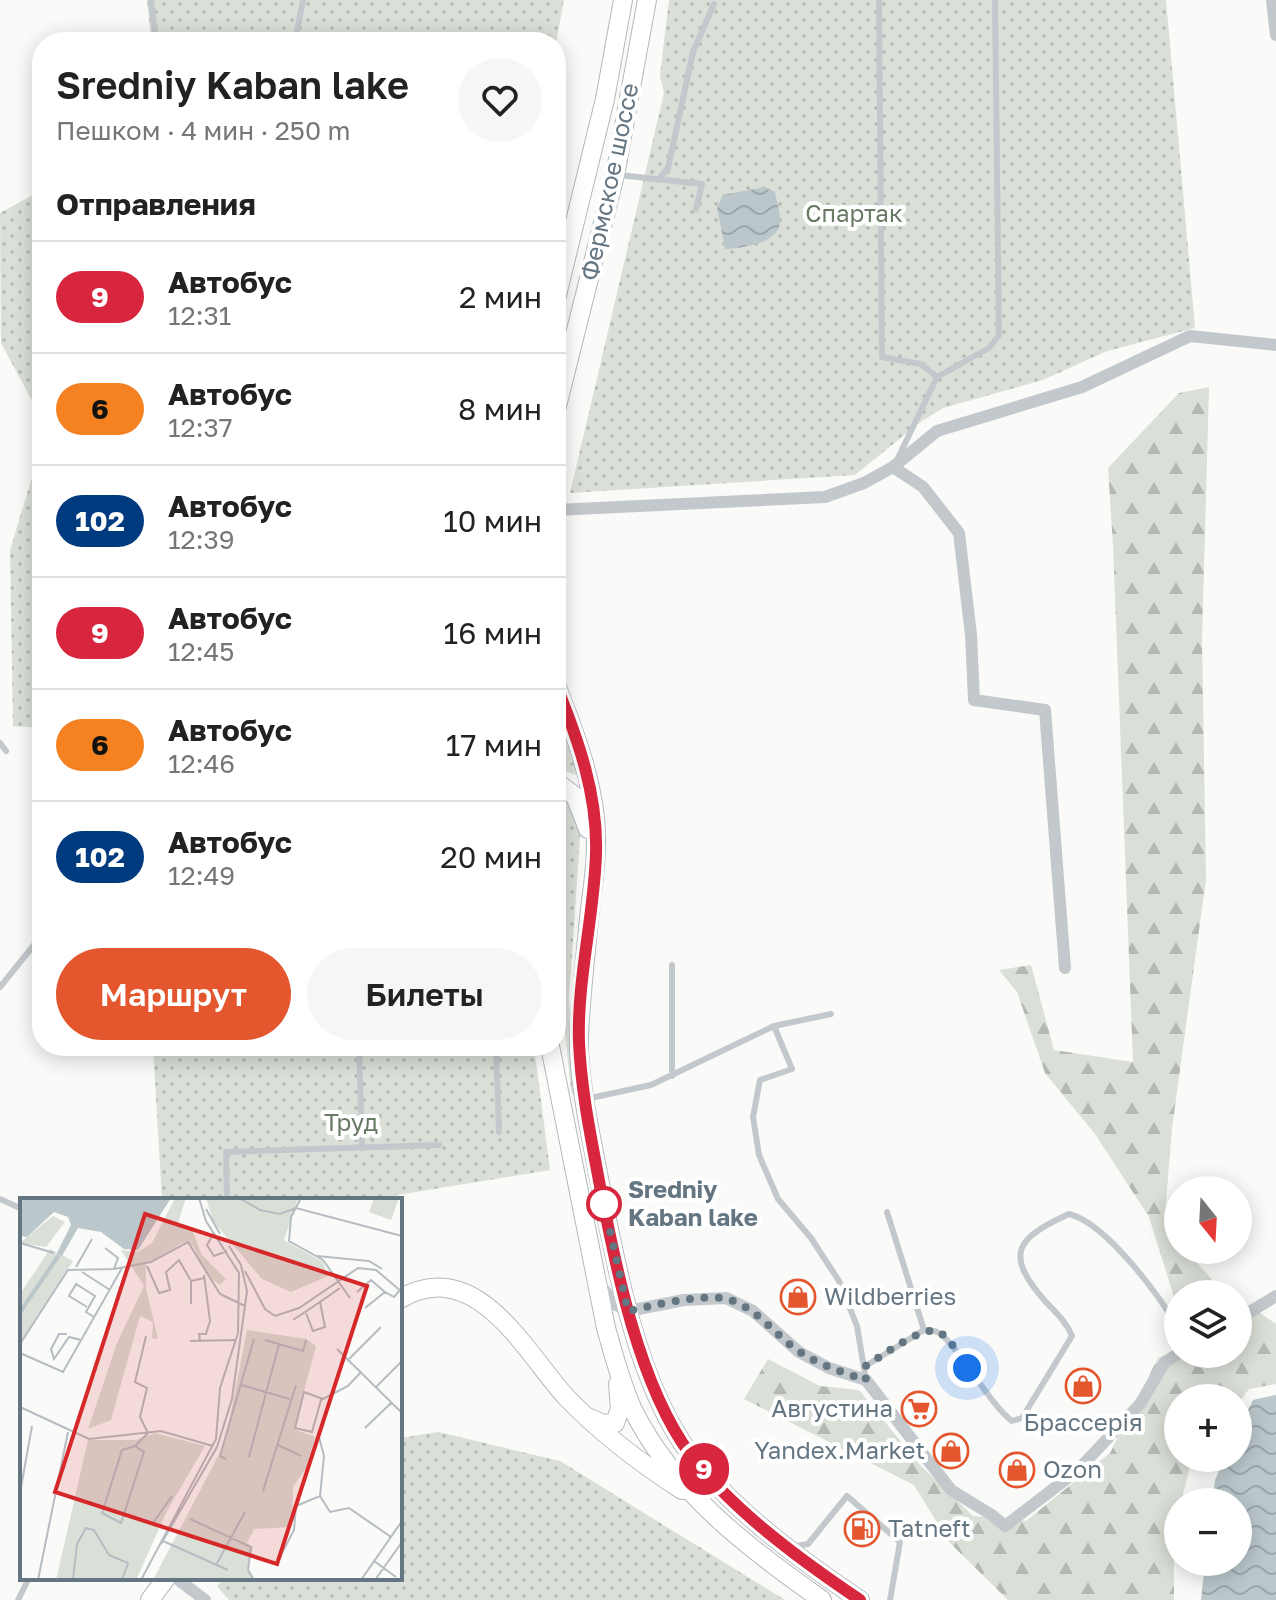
<!DOCTYPE html>
<html lang="ru">
<head>
<meta charset="utf-8">
<style>
	:root { --surface:#fff; --page:#f6f6f6; --text:#222; --muted:#767676; --line:#e0e0e0; --accent:#e4572e }
	body { margin:0; font-family:"Golos Text",sans-serif; background:var(--page); color:var(--text); height:100vh; display:flex; flex-direction:column; font-size:30px; white-space:nowrap }
	* { box-sizing:border-box; margin:0 }
	p { font-size:26px; color:var(--muted) }
	.icon { flex:none; width:44px; height:44px; fill:none; stroke:currentColor; stroke-width:2; stroke-linecap:round; stroke-linejoin:round }
	.map { position:relative; flex:1; overflow:hidden }
	.side { position:absolute; left:32px; top:32px; width:534px; height:1024px; display:flex; flex-direction:column; background:var(--surface); border-radius:32px; box-shadow:0 4px 20px #0003 }
	.side>* { flex:none }
	.badge { padding:0 16px; border-radius:26px; font-size:28px; line-height:52px }
	.needle { width:52px; rotate:162deg }
	.buttons { position:absolute; left:1164px; top:1176px; display:grid; gap:16px }
	.buttons a { display:grid; place-items:center; width:88px; height:88px; border-radius:50%; background:var(--surface); box-shadow:0 4px 20px #0003; font-size:40px }
	.you { position:absolute; width:40px; height:40px; margin:-20px; border:6px solid #fff; border-radius:50%; background:#1a73e8; box-shadow:0 0 0 12px #1a73e833 }
	.map>.badge { position:absolute; translate:-50% -50%; box-shadow:0 0 0 4px #fff }
	h2 { padding:0 24px; font-size:30px; line-height:72px }
	.round { display:grid; place-items:center; flex:none; width:84px; height:84px; border-radius:42px; background:var(--page) }
	.overview { display:flex; align-items:center; justify-content:space-between; height:136px; padding:0 24px }
	h1 { font-size:38px; font-weight:600; line-height:60px }
	.primary-button { display:flex; gap:16px; margin-top:auto; padding:16px 24px }
	.primary-button a { flex:1; height:92px; border-radius:48px; background:var(--accent); color:#fff; font-size:32px; font-weight:600; line-height:92px; text-align:center }
	.primary-button a+a { background:var(--page); color:var(--text) }
	ul { padding:0; list-style:none }
	li { display:flex; align-items:center; gap:24px; height:112px; padding:0 24px; border-top:2px solid var(--line) }
	li div { flex:1 }
	li b { display:block; font-size:30px }
	li em { font-style:normal }
	li .badge { min-width:88px; font-weight:700; text-align:center }
	.map>svg:first-child { display:block }
	.grass { fill:url(#grass-dots) }
	.forest { fill:url(#forest-firs) }
	.water { fill:url(#water-waves) }
	.lines { fill:none; stroke-linecap:round; stroke-linejoin:round }
	.secondary-casing { stroke:#b3babf; stroke-width:20 }
	.lane { stroke:#c3c8cc; stroke-width:6 }
	.street { stroke:#c3c8cc; stroke-width:12 }
	.secondary { stroke:#fff; stroke-width:18 }
	.line-casing { stroke:#fff; stroke-width:18 }
	.line { stroke:#d7263d; stroke-width:12 }
	.walk { stroke:#657683; stroke-width:8; stroke-dasharray:0 14.4 }
	.stop-dot { fill:#fff; stroke:#d7263d; stroke-width:4 }
	.labels { text-anchor:middle; stroke-width:8; stroke-linejoin:round; paint-order:stroke }
	.street-label { font-size:24px; fill:#657683; stroke:#fff }
	.park-label { font-size:24px; fill:#687a64; stroke:#fff }
	.stop-label { font-size:24px; font-weight:bold; fill:#657683; stroke:#fff; text-anchor:start }
	.poi-label { font-size:24px; fill:#657683; stroke:#fff; text-anchor:start }
	.inset-river { fill:none; stroke:#bbc7cb; stroke-width:4 }
	.inset-road { fill:none; stroke:#b5bdc2; stroke-width:2 }
	.view { fill:#d62828; fill-opacity:0.15; stroke:#d62828; stroke-width:4 }
	.inset-edge { fill:none; stroke:#657683; stroke-width:4 }
</style>
</head>
<body>
<div class="map">
<svg width="1276" height="1600" viewBox="0 0 1276 1600">
	<defs>
		<pattern id="grass-dots" width="8" height="8" patternUnits="userSpaceOnUse" patternTransform="scale(2)"><rect width="8" height="8" fill="#dadfd7"/><path d="M2 2h.1M6 6h.1" fill="none" stroke="#b4b9b4" stroke-width="1.8" stroke-linecap="round"/></pattern>
		<pattern id="forest-firs" width="22" height="20" patternUnits="userSpaceOnUse" patternTransform="scale(2)"><rect width="22" height="20" fill="#dadfd7"/><path d="M5 1l3.5 6h-7zM16 11l3.5 6h-7z" fill="#b4b9b4"/></pattern>
		<pattern id="water-waves" width="16" height="10" patternUnits="userSpaceOnUse" patternTransform="scale(2)"><rect width="16" height="10" fill="#bbc7cb"/><path d="M0 5q4-4 8 0t8 0" fill="none" stroke="#9ca6aa"/></pattern>
	</defs>
	<rect width="100%" height="100%" fill="#fafaf8"/>
	<g class="grass">
		<path d="M 147,0 L 564,0 L 556,43 L 151,42 Z"/>
		<path d="M 669,0 L 1166,0 L 1195,328 L 1107,351 L 1043,380 L 943,408 L 919,423 L 855,475 L 570,493 L 664,93 L 660,76 Z"/>
		<path d="M 42,190 L 42,419 L 1,343 L 0,213 Z"/>
		<path d="M 42,445 L 42,728 L 13,726 L 10,550 Z"/>
		<path d="M 556,711 L 579,776 L 556,768 Z"/>
		<path d="M 556,792 L 563,793 L 577,813 L 580,838 L 569,998 L 575,1090 L 573,1095 L 571,1091 L 556,944 Z"/>
		<path d="M 153,1046 L 534,1046 L 550,1170 L 367,1200 L 162,1200 Z"/>
		<path d="M 438,1432 L 560,1461 L 785,1600 L 229,1600 L 217,1586 L 225,1578 L 400,1578 L 400,1438 Z"/>
	</g>
	<g class="forest">
		<path d="M 1209,387 L 1202,640 L 1206,879 L 1172,1128 L 1164,1226 L 1178,1242 L 1178,1250 L 1186,1250 L 1214,1282 L 1231,1294 L 1178,1294 L 1178,1310 L 1149,1217 L 1095,1134 L 1045,1073 L 1017,992 L 999,970 L 1031,965 L 1054,1050 L 1133,1062 L 1113,545 L 1108,468 L 1179,393 Z"/>
		<path d="M 1238,1298 L 1276,1324 L 1276,1384 L 1249,1389 L 1238,1403 L 1238,1398 L 1178,1398 L 1178,1458 L 1192,1458 L 1181,1502 L 1178,1502 L 1174,1534 L 1174,1600 L 1008,1600 L 949,1542 L 914,1485 L 744,1399 L 768,1359 L 820,1386 L 859,1390 L 920,1465 L 973,1516 L 1026,1521 L 1110,1453 L 1158,1358 L 1178,1350 L 1178,1354 L 1238,1354 Z"/>
	</g>
	<g class="water">
		<path d="M 765,187 L 775,192 C 777,202 781,214 780,224 C 776,244 742,248 725,249 L 717,208 L 723,195 Z"/>
		<path d="M 1276,1395 L 1276,1600 L 1201,1600 L 1205,1562 L 1238,1562 L 1238,1502 L 1212,1502 L 1215,1480 L 1225,1458 L 1238,1458 L 1238,1431 L 1253,1400 Z"/>
	</g>
	<g class="lines">
		<g class="secondary-casing">
			<g id="secondary">
				<path d="M 556,299 L 605,99 L 623,0"/>
				<path d="M 556,410 L 615,175 L 647,0"/>
				<path d="M 556,685 C 573,728 590,772 595,818 C 598,849 594,879 590,909 C 586,951 581,993 579,1036 C 578,1077 589,1127 597,1168 C 614,1256 635,1381 690,1454 C 732,1510 802,1561 860,1600"/>
				<path d="M 556,782 L 575,796 L 588,829"/>
				<path d="M 550,1046 L 606,1328 C 614,1356 621,1384 633,1410 C 674,1492 748,1548 822,1600"/>
				<path d="M 400,1299 C 477,1254 526,1354 567,1398 C 602,1434 640,1463 682,1490"/>
				<path d="M 590,1418 L 603,1424 L 615,1423 L 620,1409 L 618,1384"/>
				<path d="M 150,1600 L 166,1578"/>
			</g>
		</g>
		<g class="lane">
			<path d="M 151,0 L 156,42"/>
			<path d="M 879,0 L 882,357 L 921,364 L 937,377"/>
			<path d="M 295,42 L 303,0"/>
			<path d="M 619,175 L 702,184 L 696,209"/>
			<path d="M 659,179 L 668,168 L 693,52 L 714,4"/>
			<path d="M 897,460 L 937,377 L 989,348 L 999,335 L 995,0"/>
			<path d="M 0,743 L 6,751"/>
			<path d="M 42,746 L 42,764"/>
			<path d="M 0,987 L 42,935"/>
			<path d="M 774,1026 L 792,1069 L 760,1080 L 753,1117 L 759,1155 L 778,1199 L 811,1238 L 839,1281 L 857,1326 L 866,1380"/>
			<path d="M 359,1046 L 362,1148"/>
			<path d="M 496,1046 L 499,1132"/>
			<path d="M 672,1076 L 672,965"/>
			<path d="M 586,1099 L 651,1085 L 774,1026 L 831,1014"/>
			<path d="M 0,1199 L 22,1209"/>
			<path d="M 227,1200 L 226,1152 L 439,1145"/>
			<path d="M 924,1330 C 928,1331 933,1330 937,1332 C 953,1338 989,1404 1012,1421 L 1022,1418 L 1072,1336 C 1066,1321 1056,1313 1045,1301 C 1003,1253 1017,1238 1069,1214 C 1106,1223 1159,1295 1178,1328"/>
			<path d="M 864,1367 L 924,1330 L 887,1212"/>
			<path d="M 791,1547 L 808,1544 L 847,1496 L 900,1542 L 890,1600"/>
			<path d="M 18,1600 L 29,1578"/>
		</g>
		<g class="street">
			<path d="M 1272,0 L 1276,35"/>
			<path d="M 893,467 L 923,487 L 959,533 L 971,635 L 974,700 L 1045,710 L 1065,968"/>
			<path d="M 556,510 L 825,497 L 864,483 L 893,467 L 937,431 L 1082,387 L 1190,336 L 1276,345"/>
			<path d="M 601,1286 L 616,1305 L 628,1311 L 684,1300 L 726,1298 L 753,1311 L 799,1352 L 829,1368 L 866,1380 L 951,1490 L 992,1515 L 1005,1526 L 1078,1470 L 1140,1404 L 1165,1362 L 1178,1354"/>
			<path d="M 1238,1319 L 1276,1296"/>
			<path d="M 176,1578 L 205,1600"/>
		</g>
		<use href="#secondary" class="secondary"/>
	</g>
	<g class="lines">
		<g class="line-casing">
			<path id="line" d="M 556,685 C 578,739 598,795 596,854 C 594,917 577,979 579,1042 C 581,1090 591,1138 600,1186 C 616,1269 639,1385 690,1454 C 732,1510 802,1561 860,1600"/>
		</g>
		<use href="#line" class="line"/>
		<path class="walk" d="M 604,1204 L 628,1311 C 653,1306 701,1293 727,1299 C 755,1306 774,1334 797,1350 C 818,1365 842,1372 866,1380 L 864,1367 C 879,1358 923,1324 939,1332 C 951,1339 960,1357 967,1368"/>
	</g>
	<defs>
		<g id="shop-ring" transform="scale(1.8)"><circle r="9.5" fill="#fff" stroke="#e4572e" stroke-width="1.5"/><path d="M-5-2.5h2.3a2.7 3.5 0 0 1 5.4 0H5L5.5 6h-11ZM-1.5-2.5h3a1.5 2.3 0 0 0-3 0Z" fill="#e4572e"/></g>
		<g id="supermarket-ring" transform="scale(1.8)"><circle r="9.5" fill="#fff" stroke="#e4572e" stroke-width="1.5"/><path d="M-6-5.5h2.5l.6 2H6L4.5 2H-2.5L-4.4-4H-6ZM-1.5 3.2a1.3 1.3 0 1 0 .1 0ZM3 3.2a1.3 1.3 0 1 0 .1 0Z" fill="#e4572e"/></g>
		<g id="fuel-ring" transform="scale(1.8)"><circle r="9.5" fill="#fff" stroke="#e4572e" stroke-width="1.5"/><path d="M-5.5-6h7V0h2V4h1.3V-2.5L3-4.5l.8-.8L6-3V5H2.5V1h-1V6h-7ZM-4.2-4.7v3.2H.2V-4.7Z" fill="#e4572e"/></g>
	</defs>
	<g fill-rule="evenodd">
		<use href="#shop-ring" x="798" y="1297"/>
		<use href="#shop-ring" x="1083" y="1386"/>
		<use href="#supermarket-ring" x="919" y="1409"/>
		<use href="#shop-ring" x="951" y="1451"/>
		<use href="#shop-ring" x="1017" y="1470"/>
		<use href="#fuel-ring" x="862" y="1529"/>
	</g>
	<circle class="stop-dot" cx="604" cy="1204" r="16"/>
	<g class="labels">
		<g class="street-label">
			<text transform="translate(610 182) rotate(-78)" y="8">Фермское шоссе</text>
		</g>
		<g class="park-label">
			<text x="854" y="222">Спартак</text>
			<text x="351" y="1131">Труд</text>
		</g>
		<g class="stop-label">
			<text x="628" y="1198">Sredniy<tspan x="628" dy="28">Kaban lake</tspan></text>
		</g>
		<g class="poi-label">
			<text x="824" y="1305">Wildberries</text>
			<text x="893" y="1417" text-anchor="end">Августина</text>
			<text x="1083" y="1431" text-anchor="middle">Брассерiя</text>
			<text x="925" y="1459" text-anchor="end">Yandex.Market</text>
			<text x="1043" y="1478">Ozon</text>
			<text x="888" y="1537">Tatneft</text>
		</g>
	</g>
	<g transform="translate(20 1198)">
		<rect width="382" height="382" fill="#fafaf8"/>
		<path d="M 186,0 L 278,0 L 264,42 L 303,64 L 308,78 L 271,94 L 242,81 L 193,23 ZM 33,18 L 45,24 L 26,49 L 0,45 ZM 227,132 L 286,141 L 296,148 L 274,231 L 295,239 L 286,270 L 273,289 L 272,329 L 234,331 L 227,345 L 233,349 L 228,371 L 235,382 L 133,382 L 205,245 ZM 135,235 L 185,248 L 147,313 L 116,382 L 36,382 L 68,242 L 116,242 Z" fill="#dadfd7"/>
		<path d="M 155,0 L 166,0 L 158,25 L 171,29 L 182,57 L 206,81 L 200,87 L 186,76 L 173,48 L 164,44 L 126,66 L 126,90 L 138,141 L 132,140 L 133,124 L 120,118 L 91,222 L 68,231 L 97,145 L 124,88 L 101,52 L 118,54 L 132,45 ZM 354,0 L 379,0 L 371,22 L 349,14 Z" fill="#dadfd7"/>
		<path d="M 30,51 L 53,63 L 0,145 L 0,96 Z" fill="#dadfd7"/>
		<path d="M 0,0 L 151,0 L 118,52 L 104,51 L 81,34 L 58,30 L 42,58 L 37,55 L 51,27 L 48,19 L 34,14 L 7,39 L 0,38 Z" fill="#bbc7cb"/>
		<path class="inset-river" d="M 0,114 L 39,57"/>
		<path class="inset-road" d="M 219,0 L 240,12 L 260,16 L 276,10 L 382,38M 281,0 L 271,19 L 269,43 L 303,62 L 330,100M 186,11 L 200,36M 194,35 L 187,47 L 194,58 L 207,53M 0,45 L 34,55M 85,50 L 98,60 L 94,71M 297,58 L 349,63 L 362,71M 127,68 L 139,95 L 150,92 L 146,74 L 159,62 L 171,83M 56,69 L 72,41M 225,73 L 245,111 L 255,118 L 279,110 L 338,70 L 356,72 L 382,94M 62,74 L 90,92M 337,94 L 351,82 L 365,94M 171,106 L 171,83 L 184,80M 67,109 L 49,98 L 56,86 L 75,98 L 66,114 L 74,119M 345,110 L 365,94 L 374,99 L 380,92M 286,115 L 293,133 L 305,129 L 300,104 L 320,90M 273,122 L 300,104M 47,136 L 39,136 L 31,151 L 34,161 L 49,139 L 61,142M 126,138 L 115,184 L 127,190 L 120,219 L 128,235M 245,142 L 283,153 L 286,142M 170,143 L 215,142M 180,144 L 179,136 L 186,136 L 190,123 L 184,77M 0,146 L 48,72 L 94,71 L 131,64 L 168,44 L 200,96 L 225,108M 317,151 L 382,215M 0,155 L 43,174 L 102,70M 329,161 L 361,129M 221,187 L 270,201M 356,189 L 382,163M 303,201 L 284,194 L 275,230 L 292,234 L 301,202 L 328,188 L 341,174M 0,209 L 69,241 L 141,233 L 193,248M 345,230 L 371,205M 298,235 L 304,258 L 300,298M 258,247 L 281,258M 115,248 L 124,254 L 101,325 L 82,315 L 102,252 L 115,248 L 128,235M 229,259 L 259,146M 206,261 L 200,258 L 234,141M 243,293 L 276,187M 0,295 L 12,228M 170,321 L 231,349 L 228,372 L 234,382M 133,325 L 152,298M 143,343 L 208,372M 141,346 L 197,249 L 212,201 L 227,93 L 221,67 L 209,48M 259,361 L 274,332 L 276,308 L 300,298 L 310,314 L 329,310 L 371,339M 354,363 L 376,379M 196,367 L 225,314M 18,382 L 48,234M 53,382 L 57,346 L 66,330 L 74,332 L 89,357 L 108,365 L 102,382M 121,382 L 196,241 L 200,190 L 218,135 L 219,75 L 186,23 L 179,0M 341,382 L 382,323M 355,382 L 382,344"/>
		<path class="view" d="M 125,16 L 347,88 L 257,366 L 35,294 Z"/>
		<rect width="382" height="382" class="inset-edge"/>
	</g>
</svg>
<div class="buttons">
<a><svg class="needle" viewBox="-14 -14 28 28"><path d="M0-13l5 13h-10z" fill="#e53935"/><path d="M0 13l5-13h-10z" fill="#767676"/></svg></a>
<a><svg class="icon" aria-label="layers" viewBox="0 0 24 24"><path d="M12 4l9 5-9 5-9-5zM3 14l9 5 9-5"/></svg></a>
<a>+</a>
<a>−</a>
</div>
<div class="you" style="left:967px;top:1368px"></div>
<b class="badge" style="left:704px;top:1469px;background:#d7263d;color:#fff">9</b>
<section class="side">
<div class="overview"><div><h1>Sredniy Kaban lake</h1><p>Пешком · 4 мин · 250 m</p></div><a class="round"><svg class="icon" aria-label="heart" viewBox="0 0 24 24"><path d="M12 20l-8-8c-3-5 5-10 8-4 3-6 11-1 8 4z"/></svg></a></div>
<h2>Отправления</h2>
<ul>
<li><span class="badge" style="background:#d7263d;color:#fff">9</span><div><b>Автобус</b><p>12:31</p></div><em>2 мин</em></li>
<li><span class="badge" style="background:#f58220;color:#111">6</span><div><b>Автобус</b><p>12:37</p></div><em>8 мин</em></li>
<li><span class="badge" style="background:#003b80;color:#fff">102</span><div><b>Автобус</b><p>12:39</p></div><em>10 мин</em></li>
<li><span class="badge" style="background:#d7263d;color:#fff">9</span><div><b>Автобус</b><p>12:45</p></div><em>16 мин</em></li>
<li><span class="badge" style="background:#f58220;color:#111">6</span><div><b>Автобус</b><p>12:46</p></div><em>17 мин</em></li>
<li><span class="badge" style="background:#003b80;color:#fff">102</span><div><b>Автобус</b><p>12:49</p></div><em>20 мин</em></li>
</ul>
<div class="primary-button"><a>Маршрут</a><a>Билеты</a></div>
</section>
</div>
</body>
</html>
